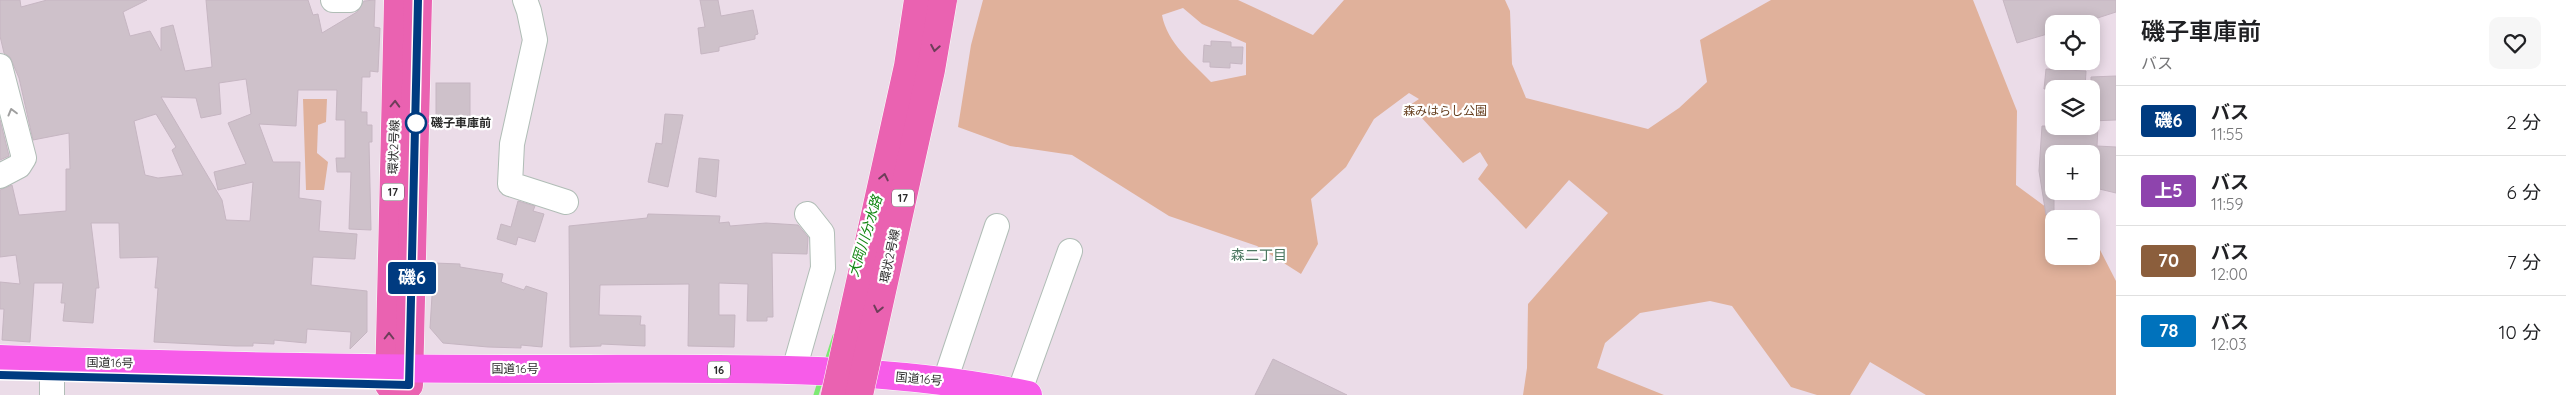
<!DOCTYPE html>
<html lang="ja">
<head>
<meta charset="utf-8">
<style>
	:root { --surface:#fff; --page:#f6f6f6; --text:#202124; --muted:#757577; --line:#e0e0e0 }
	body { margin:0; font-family:Quicksand,"Noto Sans JP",sans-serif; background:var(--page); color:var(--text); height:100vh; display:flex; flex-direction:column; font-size:19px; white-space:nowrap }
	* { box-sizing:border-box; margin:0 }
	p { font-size:16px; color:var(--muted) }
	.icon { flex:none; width:28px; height:28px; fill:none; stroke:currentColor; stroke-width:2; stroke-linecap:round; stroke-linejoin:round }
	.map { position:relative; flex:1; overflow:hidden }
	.side { display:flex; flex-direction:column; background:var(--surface); width:450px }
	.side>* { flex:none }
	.badge { padding:0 10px; border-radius:4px; font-size:18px; line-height:32px }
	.buttons { position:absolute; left:2045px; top:15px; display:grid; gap:10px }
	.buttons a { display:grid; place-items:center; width:55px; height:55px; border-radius:10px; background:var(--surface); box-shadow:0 2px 12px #0003; font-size:25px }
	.map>.badge { position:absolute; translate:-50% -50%; box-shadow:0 0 0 2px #fff }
	.round { display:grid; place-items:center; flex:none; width:52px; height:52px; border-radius:10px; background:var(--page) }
	.headline { display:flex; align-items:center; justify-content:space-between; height:85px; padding:0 25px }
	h1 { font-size:24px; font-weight:600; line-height:38px }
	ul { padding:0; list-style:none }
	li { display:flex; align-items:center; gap:15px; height:70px; padding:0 25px; border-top:1px solid var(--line) }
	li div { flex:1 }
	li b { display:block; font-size:19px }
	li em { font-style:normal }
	li .badge { min-width:55px; font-weight:700; text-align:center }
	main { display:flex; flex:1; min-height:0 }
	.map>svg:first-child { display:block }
	.green { fill:#e0b19b; fill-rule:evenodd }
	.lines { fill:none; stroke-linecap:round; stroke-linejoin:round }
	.stream { stroke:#7de973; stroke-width:5 }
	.building { fill:#cec1ca; stroke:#c6b6c2; fill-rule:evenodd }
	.minor-casing { stroke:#b0bdb6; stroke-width:26 }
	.major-casing { stroke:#fff; stroke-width:29 }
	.highway-casing { stroke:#fff; stroke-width:29 }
	.minor { stroke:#fff; stroke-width:24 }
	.major { stroke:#ea62b1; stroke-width:28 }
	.highway { stroke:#f75ce9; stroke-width:28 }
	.major-bridge-casing { stroke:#fff; stroke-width:29; stroke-linecap:butt }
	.major-bridge { stroke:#ea62b1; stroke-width:28 }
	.oneway { stroke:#6d3e59 }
	.oneway2 { stroke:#9f9f9f }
	.line-casing { stroke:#fff; stroke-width:11 }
	.line { stroke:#003b80; stroke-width:8 }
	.stop-dot { fill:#fff; stroke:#003b80; stroke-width:2.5 }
	.labels { text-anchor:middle; stroke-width:4.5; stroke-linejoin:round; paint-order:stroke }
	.shield { fill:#fff; stroke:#6a6a6a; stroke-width:1 }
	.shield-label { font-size:11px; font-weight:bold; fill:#2a2a2a }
	.park-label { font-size:12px; fill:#643d1d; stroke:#fff }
	.stop-label { font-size:12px; font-weight:bold; fill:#2a2a2a; stroke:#fff; text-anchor:start }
	.street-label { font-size:12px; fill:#2a2a2a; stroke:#fff }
	.water-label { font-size:14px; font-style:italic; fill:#138713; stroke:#fff }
	.neighbourhood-label { font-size:14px; fill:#4c7861; stroke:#fff }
</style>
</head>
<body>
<main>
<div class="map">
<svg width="2116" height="395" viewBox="0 0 2116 395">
	<rect width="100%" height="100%" fill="#ebdce8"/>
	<g class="green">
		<path d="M 983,0 L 1238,0 L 1313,35 L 1344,0 L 1505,0 L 1510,11 L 1512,64 L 1526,98 L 1648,129 L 1679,108 L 1707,82 L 1700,40 L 1771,0 L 1973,0 L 2017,111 L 2016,185 L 2062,219 L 2054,219 L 2054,256 L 2091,256 L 2091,241 L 2098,246 L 2116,281 L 2116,395 L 1926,395 L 1870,362 L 1850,395 L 1817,395 L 1791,387 L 1732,306 L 1710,301 L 1640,313 L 1605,343 L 1597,368 L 1664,395 L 1523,395 L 1527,368 L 1528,304 L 1608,213 L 1569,180 L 1526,229 L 1478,179 L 1488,165 L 1480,152 L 1463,163 L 1410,105 L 1419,99 L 1409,93 L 1374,119 L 1346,167 L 1311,199 L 1318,244 L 1301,274 L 1257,246 L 1169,216 L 1072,155 L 1010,146 L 958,127 L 971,45 ZM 1183,8 L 1202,24 L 1246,43 L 1246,75 L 1211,82 C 1192,62 1167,43 1162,15 Z"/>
		<path d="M 303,99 L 327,99 L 326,122 L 318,125 L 317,153 L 328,162 L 324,190 L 306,190 Z"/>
	</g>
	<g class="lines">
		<g class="stream">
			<path d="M 826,364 L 835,336"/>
			<path d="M 816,395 L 821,379"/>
		</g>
	</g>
	<g class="building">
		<path d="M 0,0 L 20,0 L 21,7 L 47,0 L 147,0 L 123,12 L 130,36 L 150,31 L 161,51 L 161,28 L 173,25 L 185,71 L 212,67 L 206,0 L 308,0 L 313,15 L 318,14 L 322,33 L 357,12 L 364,1 L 375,0 L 374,27 L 380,28 L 378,72 L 370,71 L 370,77 L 362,77 L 361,112 L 367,112 L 367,125 L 372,125 L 372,142 L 369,142 L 371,230 L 349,229 L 351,172 L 337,172 L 336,158 L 345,158 L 345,120 L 336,120 L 337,90 L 298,90 L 296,126 L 259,124 L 273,162 L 300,162 L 299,198 L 321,201 L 319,231 L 357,234 L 355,259 L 313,257 L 311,285 L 367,291 L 367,332 L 350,349 L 351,332 L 307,329 L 306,343 L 274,340 L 274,344 L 253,343 L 253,346 L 236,346 L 154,342 L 158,288 L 155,288 L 158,257 L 120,258 L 119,223 L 91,223 L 99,288 L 96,288 L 93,323 L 63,321 L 65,303 L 61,303 L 63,283 L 34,283 L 30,342 L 2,340 L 4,309 L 0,309 L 0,282 L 20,284 L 16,255 L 0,257 L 0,190 L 12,185 L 19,215 L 66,211 L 66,169 L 70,169 L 69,133 L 33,140 L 19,78 L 10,57 L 4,53 L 0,36 ZM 246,79 L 251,114 L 228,123 L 246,164 L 214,172 L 218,190 L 253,182 L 250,221 L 226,220 L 222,200 L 161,97 L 196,98 L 201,118 L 221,114 L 219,83 ZM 156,114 L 176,147 L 172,150 L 183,175 L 158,178 L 145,175 L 134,121 Z"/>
		<path d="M 700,0 L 718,0 L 721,16 L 753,10 L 758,34 L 755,35 L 755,39 L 719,47 L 719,51 L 701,54 L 698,28 L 705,27 Z"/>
		<path d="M 2003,0 L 2116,0 L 2116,12 L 2079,24 L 2054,24 L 2054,32 L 2017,43 Z"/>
		<path d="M 1211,41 L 1231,42 L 1231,47 L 1243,47 L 1242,64 L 1230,63 L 1230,68 L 1210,67 L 1210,62 L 1203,62 L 1204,45 L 1211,46 Z"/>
		<path d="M 2046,69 L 2086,71 L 2085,89 L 2044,89 Z"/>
		<path d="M 2116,76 L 2116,120 L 2091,121 L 2091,77 Z"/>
		<rect x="436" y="83" width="34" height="34"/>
		<path d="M 665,114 L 683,115 L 668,187 L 648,182 L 656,143 L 662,144 Z"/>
		<path d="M 0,120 L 9,156 L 0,160 Z"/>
		<path d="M 2042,126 L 2098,126 L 2097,146 L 2116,147 L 2116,193 L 2091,187 L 2091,154 L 2054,154 L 2054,214 L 2046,215 L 2039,171 Z"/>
		<path d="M 699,158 L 719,160 L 716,197 L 696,192 Z"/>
		<path d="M 518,201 L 535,206 L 533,211 L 544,214 L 535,242 L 518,237 L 516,245 L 497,239 L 501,224 L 511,227 Z"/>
		<path d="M 648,214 L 720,216 L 719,223 L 729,222 L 730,226 L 766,223 L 798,225 L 808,237 L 807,254 L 772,253 L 773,317 L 767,317 L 767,321 L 747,321 L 748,284 L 719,283 L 719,315 L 735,315 L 734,347 L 688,346 L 689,284 L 600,285 L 599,315 L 641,316 L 640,325 L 645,325 L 645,346 L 601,344 L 601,346 L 570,347 L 569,226 L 647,218 Z"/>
		<path d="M 434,263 L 460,264 L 460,267 L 503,274 L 501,282 L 524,290 L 526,286 L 547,293 L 542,347 L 521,345 L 521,348 L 488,347 L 443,343 L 430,328 Z"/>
		<path d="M 1273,359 L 1347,395 L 1255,395 Z"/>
	</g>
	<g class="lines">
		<g class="minor-casing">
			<g id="minor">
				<path d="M 333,0 L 350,0"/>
				<path d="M 525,0 L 529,11 L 535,40 L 512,144 L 510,184 L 566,202"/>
				<path d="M 0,66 L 24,158 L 19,166 L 0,176"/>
				<path d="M 794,370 L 823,268 L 822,233 L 807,214"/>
				<path d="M 945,381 L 997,226"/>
				<path d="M 1019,393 L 1070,251"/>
				<path d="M 52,395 L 52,361"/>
			</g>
		</g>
		<g class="major-casing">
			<g id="major">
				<path d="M 389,385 L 398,0"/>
				<path d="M 409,385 L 418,0"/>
			</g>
		</g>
		<g class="highway-casing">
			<path id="highway" d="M 0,359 C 184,366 369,369 553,369 C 712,369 872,363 1028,395"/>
		</g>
		<use href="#minor" class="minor"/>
		<use href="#major" class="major"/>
		<use href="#highway" class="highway"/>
		<g class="major-bridge-casing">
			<g id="major-bridge">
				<path d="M 835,395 L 908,66 L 918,0"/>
				<path d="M 859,395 L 931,70 L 943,0"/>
			</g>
		</g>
		<use href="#major-bridge" class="major-bridge"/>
	</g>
	<defs><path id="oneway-chevron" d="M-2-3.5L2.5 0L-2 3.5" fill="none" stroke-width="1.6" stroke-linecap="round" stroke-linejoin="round" transform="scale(1.25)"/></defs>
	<g class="oneway">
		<use href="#oneway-chevron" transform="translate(935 48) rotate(100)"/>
		<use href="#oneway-chevron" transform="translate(395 104) rotate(-88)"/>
		<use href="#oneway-chevron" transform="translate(884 177) rotate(-78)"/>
		<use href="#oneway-chevron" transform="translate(878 309) rotate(102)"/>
		<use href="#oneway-chevron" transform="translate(389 336) rotate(-90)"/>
	</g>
	<use class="oneway2" href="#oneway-chevron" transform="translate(12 112) rotate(-105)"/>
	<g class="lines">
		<g class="line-casing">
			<path id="line" d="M 0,375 L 409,385 L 418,0"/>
		</g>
		<use href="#line" class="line"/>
	</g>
	<circle class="stop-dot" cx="416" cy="123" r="10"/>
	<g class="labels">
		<g class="shield">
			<rect x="382" y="183.5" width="22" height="17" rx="4"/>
			<rect x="892" y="189.5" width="22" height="17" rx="4"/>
			<rect x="708" y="361.5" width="22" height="17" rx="4"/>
		</g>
		<g class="shield-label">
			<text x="393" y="196">17</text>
			<text x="903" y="202">17</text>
			<text x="719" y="374">16</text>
		</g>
		<g class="park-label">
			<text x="1445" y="115">森みはらし公園</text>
		</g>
		<g class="stop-label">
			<text x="431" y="127">磯子車庫前</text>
		</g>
		<g class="street-label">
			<text transform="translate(394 147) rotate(-88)" y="4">環状2号線</text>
			<text transform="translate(890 256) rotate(-78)" y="4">環状2号線</text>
			<text transform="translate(110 363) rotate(1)" y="4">国道16号</text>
			<text x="515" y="373">国道16号</text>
			<text transform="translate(919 379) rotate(5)" y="4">国道16号</text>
		</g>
		<g class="water-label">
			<text transform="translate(865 236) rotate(-73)" y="5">大岡川分水路</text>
		</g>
		<g class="neighbourhood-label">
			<text x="1259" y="260">森二丁目</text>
		</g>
	</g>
</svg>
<div class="buttons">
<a><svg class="icon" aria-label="locate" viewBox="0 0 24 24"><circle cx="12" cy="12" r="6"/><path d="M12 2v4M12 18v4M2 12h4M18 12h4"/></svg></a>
<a><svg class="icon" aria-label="layers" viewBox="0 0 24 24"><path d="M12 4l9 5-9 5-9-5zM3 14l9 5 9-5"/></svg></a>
<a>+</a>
<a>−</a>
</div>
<b class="badge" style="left:412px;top:278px;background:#003b80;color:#fff">磯6</b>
</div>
<section class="side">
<div class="headline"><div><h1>磯子車庫前</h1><p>バス</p></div><a class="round"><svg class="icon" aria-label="heart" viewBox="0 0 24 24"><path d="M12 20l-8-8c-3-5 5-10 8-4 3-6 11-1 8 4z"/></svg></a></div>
<ul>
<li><span class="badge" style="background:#003b80;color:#fff">磯6</span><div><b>バス</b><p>11:55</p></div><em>2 分</em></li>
<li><span class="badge" style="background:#8e44ad;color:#fff">上5</span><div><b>バス</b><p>11:59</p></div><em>6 分</em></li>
<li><span class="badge" style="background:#8b5e3c;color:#fff">70</span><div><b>バス</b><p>12:00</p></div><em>7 分</em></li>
<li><span class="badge" style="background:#0072bc;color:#fff">78</span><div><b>バス</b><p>12:03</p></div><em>10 分</em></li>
</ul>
</section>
</main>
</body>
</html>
